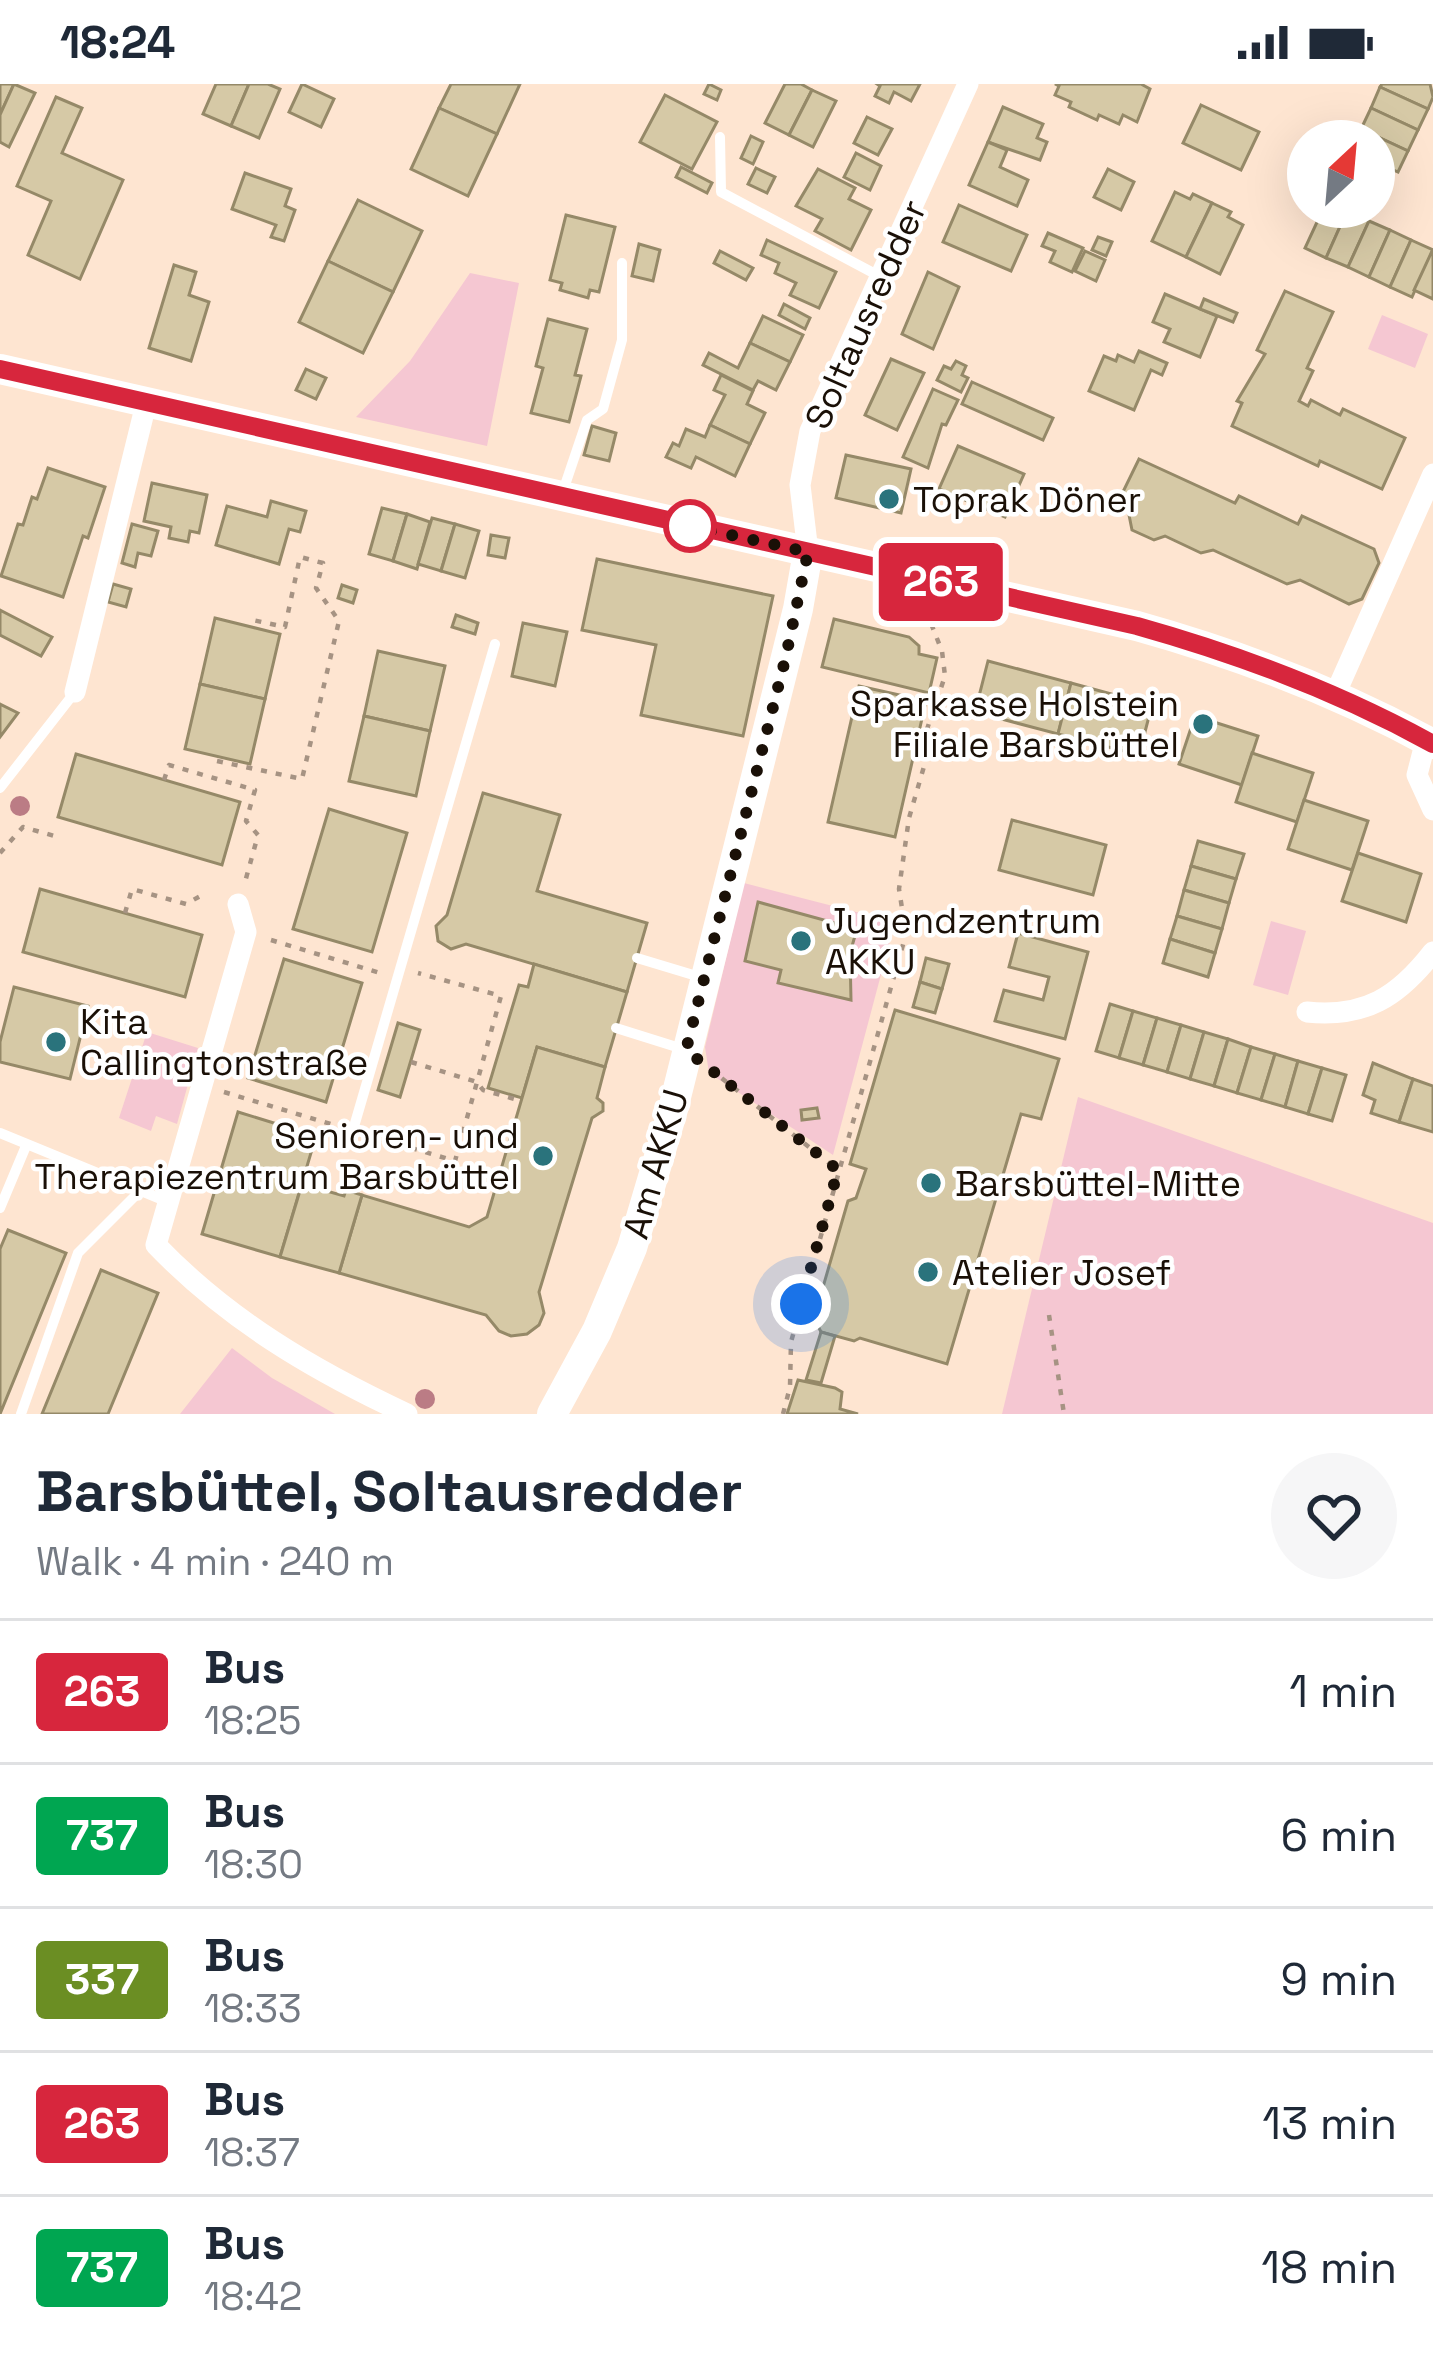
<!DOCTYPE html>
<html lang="en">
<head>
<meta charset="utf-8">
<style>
	:root { --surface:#fff; --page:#f6f6f7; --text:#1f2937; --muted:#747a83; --line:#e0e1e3 }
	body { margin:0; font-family:"Space Grotesk",sans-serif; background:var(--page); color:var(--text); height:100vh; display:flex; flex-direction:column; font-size:45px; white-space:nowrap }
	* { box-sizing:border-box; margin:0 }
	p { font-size:39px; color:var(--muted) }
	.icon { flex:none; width:66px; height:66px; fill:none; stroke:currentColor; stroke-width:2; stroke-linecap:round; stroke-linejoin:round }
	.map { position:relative; height:1330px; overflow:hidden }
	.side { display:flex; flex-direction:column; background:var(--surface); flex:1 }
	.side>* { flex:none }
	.badge { padding:0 24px; border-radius:9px; font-size:42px; line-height:78px }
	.needle { width:78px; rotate:26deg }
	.tools { position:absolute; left:1287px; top:36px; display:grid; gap:24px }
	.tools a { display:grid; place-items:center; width:108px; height:108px; border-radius:50%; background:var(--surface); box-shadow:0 12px 48px #0002; font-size:60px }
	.you { position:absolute; width:60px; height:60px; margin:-30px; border:9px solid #fff; border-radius:50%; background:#1a73e8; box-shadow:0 0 0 18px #1a73e833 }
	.map>.badge { position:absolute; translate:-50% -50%; box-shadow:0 0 0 6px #fff }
	.round { display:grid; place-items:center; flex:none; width:126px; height:126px; border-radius:63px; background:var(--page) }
	.headline { display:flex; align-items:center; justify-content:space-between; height:204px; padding:0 36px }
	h1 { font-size:57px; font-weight:800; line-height:90px }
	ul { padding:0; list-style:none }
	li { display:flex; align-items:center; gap:36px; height:144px; padding:0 36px; border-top:3px solid var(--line) }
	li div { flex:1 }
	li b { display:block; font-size:45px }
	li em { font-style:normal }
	li .badge { min-width:132px; font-weight:700; text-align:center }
	.status { display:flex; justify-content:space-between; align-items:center; height:84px; padding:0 60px; background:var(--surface); direction:ltr }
	.status svg { height:33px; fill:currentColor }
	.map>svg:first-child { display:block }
	.green { fill:#f5c7d2 }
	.building { fill:#d6c9a6; stroke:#958968; stroke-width:3 }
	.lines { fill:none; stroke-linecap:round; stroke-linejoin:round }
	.path { stroke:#a69383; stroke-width:4.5; stroke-dasharray:6 9; stroke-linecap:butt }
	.lane { stroke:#fff; stroke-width:10 }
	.street { stroke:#fff; stroke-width:21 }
	.secondary { stroke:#fff; stroke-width:30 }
	.tree { fill:#bb7c85 }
	.line-casing { stroke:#fff; stroke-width:27 }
	.line { stroke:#d7263d; stroke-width:18 }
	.walk { stroke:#1a1007; stroke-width:12; stroke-dasharray:0 21.6 }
	.poi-dot { fill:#2a737c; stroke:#fff; stroke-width:4.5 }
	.stop-dot { fill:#fff; stroke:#d7263d; stroke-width:6 }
	.labels { text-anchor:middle; stroke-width:9; stroke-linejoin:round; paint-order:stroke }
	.street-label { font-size:36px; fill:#1a1007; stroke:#fff }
	.poi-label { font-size:36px; fill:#1a1007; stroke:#fff; text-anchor:start }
</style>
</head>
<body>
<div class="status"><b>18:24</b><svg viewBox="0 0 49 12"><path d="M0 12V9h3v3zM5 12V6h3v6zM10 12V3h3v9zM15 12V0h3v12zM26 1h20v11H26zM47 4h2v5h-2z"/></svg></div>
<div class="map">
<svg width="1433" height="1330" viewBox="0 0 1433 1330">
	<rect width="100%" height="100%" fill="#fee5d1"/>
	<g class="green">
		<path d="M 470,189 L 519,199 L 487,362 L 356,333 L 410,277 Z"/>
		<path d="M 1382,231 L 1428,250 L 1415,284 L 1368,265 Z"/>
		<path d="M 744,799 L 895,838 L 833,1071 L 709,989 L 705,963 Z"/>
		<path d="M 1271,837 L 1306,847 L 1288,911 L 1253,901 Z"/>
		<path d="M 147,948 L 198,964 L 177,1040 L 156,1032 L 151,1047 L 119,1034 Z"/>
		<path d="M 1078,1013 L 1433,1139 L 1433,1330 L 1002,1330 Z"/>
		<path d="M 232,1264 L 272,1294 L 335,1330 L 180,1330 Z"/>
	</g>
	<g class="building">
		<path d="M 0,0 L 14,0 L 0,31 Z"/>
		<path d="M 14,0 L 35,9 L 9,63 L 0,58 L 0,31 Z"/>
		<path d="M 216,0 L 249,0 L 231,42 L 203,30 Z"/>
		<path d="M 249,0 L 268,0 L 280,5 L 259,54 L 231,42 Z"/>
		<path d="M 302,0 L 334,15 L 321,43 L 289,28 Z"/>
		<path d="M 451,0 L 520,0 L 497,50 L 439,24 Z"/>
		<path d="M 709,0 L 721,6 L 717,16 L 704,10 Z"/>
		<path d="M 785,0 L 801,0 L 812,6 L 789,51 L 765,39 Z"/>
		<path d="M 877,0 L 920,0 L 911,17 L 894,8 L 889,19 L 875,12 L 880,2 Z"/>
		<path d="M 1055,0 L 1141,0 L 1150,5 L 1137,38 L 1123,31 L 1119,40 L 1099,31 L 1097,36 L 1069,23 L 1071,18 L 1055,11 L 1059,2 Z"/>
		<path d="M 1382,0 L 1430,0 L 1433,13 L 1428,25 L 1380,3 Z"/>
		<path d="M 1380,3 L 1428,25 L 1418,46 L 1371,24 Z"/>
		<path d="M 812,6 L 836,17 L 813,63 L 789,51 Z"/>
		<path d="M 665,11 L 717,38 L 692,85 L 640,58 Z"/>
		<path d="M 56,13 L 82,24 L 62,69 L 123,96 L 80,195 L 28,171 L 51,117 L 17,102 Z"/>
		<path d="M 1201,21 L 1259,48 L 1241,86 L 1183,59 Z"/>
		<path d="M 1003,23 L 1043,40 L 1037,54 L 1047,58 L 1040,76 L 988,58 Z"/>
		<path d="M 439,24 L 497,50 L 468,112 L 411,85 Z"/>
		<path d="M 1371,24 L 1418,46 L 1408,67 L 1361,45 Z"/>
		<path d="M 867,33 L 892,45 L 878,71 L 854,59 Z"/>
		<path d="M 1361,45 L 1408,67 L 1398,88 L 1374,77 L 1374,57 L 1355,57 Z"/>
		<path d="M 751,52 L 763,58 L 753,80 L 741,74 Z"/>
		<path d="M 988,58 L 1007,66 L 1000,83 L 1028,96 L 1017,122 L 969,101 Z"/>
		<path d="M 856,69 L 881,82 L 870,106 L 844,93 Z"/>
		<path d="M 681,83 L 712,99 L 707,109 L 676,93 Z"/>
		<path d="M 756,84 L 775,93 L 767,109 L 748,100 Z"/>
		<path d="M 818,85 L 855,104 L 849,115 L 871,126 L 851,166 L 815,147 L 822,135 L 796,122 Z"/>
		<path d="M 1108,85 L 1134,98 L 1121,126 L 1094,113 Z"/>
		<path d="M 245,89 L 291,105 L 285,122 L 295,126 L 284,157 L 271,153 L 276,141 L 232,125 Z"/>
		<path d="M 1175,108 L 1190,115 L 1193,110 L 1212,119 L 1186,173 L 1152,157 Z"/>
		<path d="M 358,116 L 422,147 L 393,208 L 328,177 Z"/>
		<path d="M 1212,119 L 1231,128 L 1228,133 L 1243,141 L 1220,190 L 1186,173 Z"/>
		<path d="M 959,121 L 1027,151 L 1011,187 L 943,158 Z"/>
		<path d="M 1324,123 L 1347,127 L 1326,174 L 1305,164 Z"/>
		<path d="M 1347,127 L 1369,137 L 1348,183 L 1326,174 Z"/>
		<path d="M 566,131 L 615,143 L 599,208 L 590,206 L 588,214 L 560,206 L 562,199 L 550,196 Z"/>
		<path d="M 1369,137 L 1390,146 L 1369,193 L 1348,183 Z"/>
		<path d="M 1390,146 L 1411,156 L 1390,203 L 1369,193 Z"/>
		<path d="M 1048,149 L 1083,164 L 1072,188 L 1050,178 L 1055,167 L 1042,162 Z"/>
		<path d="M 1098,153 L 1112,158 L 1106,172 L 1092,166 Z"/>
		<path d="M 767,156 L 836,188 L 819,224 L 790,211 L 796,199 L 775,189 L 779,179 L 761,171 Z"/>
		<path d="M 1411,156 L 1433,166 L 1412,213 L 1390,203 Z"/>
		<path d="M 639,160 L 660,166 L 653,197 L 632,192 Z"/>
		<path d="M 1433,165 L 1433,215 L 1414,206 Z"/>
		<path d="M 720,167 L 753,184 L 746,196 L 714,179 Z"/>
		<path d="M 1085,167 L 1105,176 L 1096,197 L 1075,187 Z"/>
		<path d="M 328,177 L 393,208 L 363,269 L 299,238 Z"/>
		<path d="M 174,181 L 196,188 L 189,211 L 209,218 L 191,277 L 149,264 Z"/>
		<path d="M 928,188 L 959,203 L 933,265 L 902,250 Z"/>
		<path d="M 1285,207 L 1333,228 L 1307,284 L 1313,287 L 1299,317 L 1308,322 L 1311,316 L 1340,331 L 1343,325 L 1405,354 L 1382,405 L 1320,377 L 1318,382 L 1232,342 L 1242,319 L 1237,317 L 1265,270 L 1257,266 Z"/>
		<path d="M 1165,210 L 1217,232 L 1200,273 L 1164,258 L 1170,245 L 1153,238 Z"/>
		<path d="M 1204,215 L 1237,229 L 1233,238 L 1200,225 Z"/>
		<path d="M 784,220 L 810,234 L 805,245 L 779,231 Z"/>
		<path d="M 763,232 L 803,251 L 790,278 L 750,259 Z"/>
		<path d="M 548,235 L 587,245 L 575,291 L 581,292 L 569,338 L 531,329 L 543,284 L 536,282 Z"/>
		<path d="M 750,259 L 790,278 L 776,306 L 758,297 L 753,306 L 703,281 L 709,269 L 738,284 Z"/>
		<path d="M 1139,267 L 1167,279 L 1162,291 L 1151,286 L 1134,326 L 1089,307 L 1104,272 L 1116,277 L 1118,271 L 1134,278 Z"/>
		<path d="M 891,275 L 924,289 L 897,346 L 865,331 Z"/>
		<path d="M 956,277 L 966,282 L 962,291 L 968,294 L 961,308 L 937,296 L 944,282 L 951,285 Z"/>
		<path d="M 306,285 L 326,294 L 316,315 L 296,306 Z"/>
		<path d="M 721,291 L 753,307 L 747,320 L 765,329 L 750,360 L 710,341 L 725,311 L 714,306 Z"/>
		<path d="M 972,298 L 1053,334 L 1043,356 L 962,320 Z"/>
		<path d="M 933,305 L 958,316 L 946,341 L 942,340 L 928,384 L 903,373 Z"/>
		<path d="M 710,341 L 750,360 L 735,392 L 696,373 L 691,384 L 666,373 L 673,359 L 679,362 L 686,345 L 705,353 Z"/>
		<path d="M 592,342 L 616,349 L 609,377 L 584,371 Z"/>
		<path d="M 958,362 L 1024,390 L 1005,433 L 939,405 Z"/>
		<path d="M 846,371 L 911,385 L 901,429 L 836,414 Z"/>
		<path d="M 1139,375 L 1235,419 L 1239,412 L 1298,440 L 1302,432 L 1374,465 L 1379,479 L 1362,515 L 1349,520 L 1300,496 L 1287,500 L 1213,466 L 1201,469 L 1165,452 L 1154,456 L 1132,446 L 1128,426 L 1117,420 Z"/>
		<path d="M 48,384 L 105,403 L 88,454 L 83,452 L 63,513 L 1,492 L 18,440 L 23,441 L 32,413 L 37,415 Z"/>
		<path d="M 152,399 L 207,411 L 199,449 L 190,447 L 188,458 L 169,454 L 171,443 L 144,437 Z"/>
		<path d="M 271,417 L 306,427 L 300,448 L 289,445 L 279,480 L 216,461 L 227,422 L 267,433 Z"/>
		<path d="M 382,424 L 407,430 L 393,477 L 369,470 Z"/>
		<path d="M 407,430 L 430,438 L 417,485 L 393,477 Z"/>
		<path d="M 432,434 L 455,440 L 441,487 L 418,480 Z"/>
		<path d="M 132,440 L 158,447 L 151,472 L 138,469 L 135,483 L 122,479 Z"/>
		<path d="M 455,440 L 479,447 L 465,494 L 441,487 Z"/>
		<path d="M 491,451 L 509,454 L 505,474 L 488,471 Z"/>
		<path d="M 597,475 L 773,512 L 743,652 L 641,631 L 656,561 L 582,546 Z"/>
		<path d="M 113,500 L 131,505 L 126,523 L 108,518 Z"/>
		<path d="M 342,501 L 357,506 L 353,519 L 338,514 Z"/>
		<path d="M 0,526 L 52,553 L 41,572 L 0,551 Z"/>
		<path d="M 456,531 L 478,539 L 475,550 L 452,543 Z"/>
		<path d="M 215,534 L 280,550 L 265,615 L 200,600 Z"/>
		<path d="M 834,535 L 909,553 L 919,562 L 919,570 L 937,574 L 929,609 L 822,583 Z"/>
		<path d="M 523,539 L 567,548 L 555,602 L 512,592 Z"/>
		<path d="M 378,567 L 445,582 L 430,647 L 364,632 Z"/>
		<path d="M 988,577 L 1071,599 L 1058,650 L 975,628 Z"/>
		<path d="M 1071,599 L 1152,621 L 1139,671 L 1058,650 Z"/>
		<path d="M 200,600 L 265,615 L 250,680 L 185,665 Z"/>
		<path d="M 859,602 L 926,617 L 895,753 L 828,738 Z"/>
		<path d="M 0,620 L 18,629 L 0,653 Z"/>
		<path d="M 364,632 L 430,647 L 416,712 L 349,697 Z"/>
		<path d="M 1195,632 L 1258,652 L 1242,701 L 1179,680 Z"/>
		<path d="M 1252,669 L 1313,689 L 1297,738 L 1236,718 Z"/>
		<path d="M 76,670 L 240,718 L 222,781 L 58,733 Z"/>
		<path d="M 483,709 L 560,731 L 537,807 L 647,839 L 627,908 L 466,860 L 451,865 L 438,857 L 436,842 L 447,831 Z"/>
		<path d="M 1304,716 L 1368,737 L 1352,786 L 1288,765 Z"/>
		<path d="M 329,725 L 407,749 L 372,868 L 293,845 Z"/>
		<path d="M 1012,736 L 1106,761 L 1093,811 L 999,786 Z"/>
		<path d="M 1198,757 L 1244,770 L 1236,795 L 1191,782 Z"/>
		<path d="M 1358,769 L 1421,790 L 1406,838 L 1342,817 Z"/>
		<path d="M 1191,782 L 1236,795 L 1229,819 L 1184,806 Z"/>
		<path d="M 40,805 L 202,851 L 185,913 L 23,868 Z"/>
		<path d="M 1184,806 L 1229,819 L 1222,845 L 1177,832 Z"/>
		<path d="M 758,818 L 857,845 L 850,869 L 851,916 L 778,899 L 781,886 L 745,877 Z"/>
		<path d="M 1177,832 L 1222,845 L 1215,869 L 1170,855 Z"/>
		<path d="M 1018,849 L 1088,868 L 1065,955 L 995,937 L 1004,906 L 1043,916 L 1049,893 L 1009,883 Z"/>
		<path d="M 1170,855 L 1215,869 L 1208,893 L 1163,879 Z"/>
		<path d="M 926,874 L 949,880 L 942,905 L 920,898 Z"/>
		<path d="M 284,875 L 362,899 L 326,1018 L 248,994 Z"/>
		<path d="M 534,880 L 627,908 L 605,983 L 537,963 L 522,1014 L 488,1004 L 519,901 L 528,903 Z"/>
		<path d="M 920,898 L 942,905 L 935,929 L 913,923 Z"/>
		<path d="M 14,903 L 88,922 L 70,995 L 0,978 L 0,958 Z"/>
		<path d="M 1110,920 L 1133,927 L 1119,974 L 1096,967 Z"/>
		<path d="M 895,926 L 1059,975 L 1041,1035 L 1021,1030 L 947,1280 L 860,1254 L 854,1257 L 821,1248 L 814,1234 L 848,1117 L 856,1114 L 866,1085 L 850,1080 Z"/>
		<path d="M 1133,927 L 1157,934 L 1143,981 L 1119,974 Z"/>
		<path d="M 1157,934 L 1181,941 L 1167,988 L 1143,981 Z"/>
		<path d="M 398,939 L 420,946 L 400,1013 L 378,1006 Z"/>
		<path d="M 1181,941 L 1204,948 L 1190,995 L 1167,988 Z"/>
		<path d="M 1204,948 L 1228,955 L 1214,1002 L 1190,995 Z"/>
		<path d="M 1228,955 L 1251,963 L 1237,1009 L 1214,1002 Z"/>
		<path d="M 537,963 L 605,983 L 597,1014 L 603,1019 L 603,1027 L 592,1034 L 539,1208 L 544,1229 L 539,1241 L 527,1250 L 511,1252 L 499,1247 L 486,1231 L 339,1189 L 362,1111 L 469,1143 L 487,1133 Z"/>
		<path d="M 1251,963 L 1275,970 L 1261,1016 L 1237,1009 Z"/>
		<path d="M 1275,970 L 1298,977 L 1285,1023 L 1261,1016 Z"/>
		<path d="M 1298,977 L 1322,984 L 1308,1030 L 1285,1023 Z"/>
		<path d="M 1373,979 L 1413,995 L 1399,1038 L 1371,1029 L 1375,1016 L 1363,1011 Z"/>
		<path d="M 1322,984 L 1346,991 L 1332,1037 L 1308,1030 Z"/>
		<path d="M 1413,995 L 1433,1002 L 1433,1048 L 1399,1038 Z"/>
		<path d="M 817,1024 L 819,1034 L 802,1036 L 801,1026 Z"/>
		<path d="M 238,1028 L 316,1052 L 280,1173 L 202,1150 Z"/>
		<path d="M 302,1100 L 344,1112 L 346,1106 L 362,1111 L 339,1189 L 280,1173 Z"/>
		<path d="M 8,1146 L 66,1169 L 0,1330 L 0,1165 Z"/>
		<path d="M 101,1186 L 158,1209 L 108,1330 L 42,1330 Z"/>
		<path d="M 821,1248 L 835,1252 L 821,1299 L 806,1296 Z"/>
		<path d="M 798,1296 L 835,1304 L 842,1308 L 840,1325 L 858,1330 L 787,1330 Z"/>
	</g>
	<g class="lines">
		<g class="path">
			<path d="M 217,677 L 302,695 L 339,537 L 316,504 L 323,479 L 300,473 L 285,543 L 248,535"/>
			<path d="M 164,696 L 169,681 L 255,706 L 246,737 L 258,751 L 245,798"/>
			<path d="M 0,769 L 23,743 L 58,753"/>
			<path d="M 125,829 L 132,805 L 186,820 L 204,810"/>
			<path d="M 271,856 L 380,889"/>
			<path d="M 411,978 L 477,998 L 483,1006 L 518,1016"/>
			<path d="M 710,985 L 838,1086"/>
			<path d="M 224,1008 L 334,1041"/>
			<path d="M 368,1051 L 455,1077 L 501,912 L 418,889"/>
			<path d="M 1049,1231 L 1064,1330"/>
			<path d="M 783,1330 L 790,1303 L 791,1258 L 906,850 L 899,805 L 909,734 L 925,679 L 924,654 L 945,592 L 942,567 L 932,542 L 936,528"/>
		</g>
		<g class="lane">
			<path d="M 720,53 L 721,108 L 881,193"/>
			<path d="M 562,410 L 587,336 L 603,325 L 622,256 L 622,179"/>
			<path d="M 0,704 L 75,608"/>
			<path d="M 637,874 L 700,893"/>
			<path d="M 616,944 L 683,965"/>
			<path d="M 353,1046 L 495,560"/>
			<path d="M 0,1049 L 168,1118"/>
			<path d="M 0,1124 L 26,1062"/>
			<path d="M 21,1330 L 78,1169 L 138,1109"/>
		</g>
		<g class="street">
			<path d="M 808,468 L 800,401 L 810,347 L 968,0"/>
			<path d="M 75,608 L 146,320"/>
			<path d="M 1334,613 L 1433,390"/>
			<path d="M 1426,656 L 1417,691 L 1433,726"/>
			<path d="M 238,820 L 246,848 L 156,1161 C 228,1236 313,1286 407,1330"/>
			<path d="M 1307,928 C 1365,934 1398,913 1433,868"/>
		</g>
		<g class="secondary">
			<path d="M 0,285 L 1137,542 C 1237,570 1342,610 1433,660"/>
			<path d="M 552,1330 L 597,1247 L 632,1164 L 672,1029 L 798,525 L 808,468"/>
		</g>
	</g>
	<g class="tree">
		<circle cx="20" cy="722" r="10"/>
		<circle cx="425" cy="1315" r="10"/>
	</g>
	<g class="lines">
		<g class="line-casing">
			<path id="line" d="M 0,285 L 1137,542 C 1237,570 1342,610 1433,660"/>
		</g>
		<use href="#line" class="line"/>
		<path class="walk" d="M 690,442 L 808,468 L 786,572 L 686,966 L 838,1086 L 801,1220"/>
	</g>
	<g class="poi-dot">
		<circle cx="889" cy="415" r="12"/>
		<circle cx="1203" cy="640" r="12"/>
		<circle cx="801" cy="857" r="12"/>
		<circle cx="56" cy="958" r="12"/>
		<circle cx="543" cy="1072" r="12"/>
		<circle cx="931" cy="1099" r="12"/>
		<circle cx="928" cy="1188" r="12"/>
	</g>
	<circle class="stop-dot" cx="690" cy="442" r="24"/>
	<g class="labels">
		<g class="street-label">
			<text transform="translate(865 230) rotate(-66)" y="13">Soltausredder</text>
			<text transform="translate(655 1080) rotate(-74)" y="13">Am AKKU</text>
		</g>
		<g class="poi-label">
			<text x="913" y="428">Toprak Döner</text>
			<text x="1179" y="632" text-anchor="end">Sparkasse Holstein<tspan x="1179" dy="41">Filiale Barsbüttel</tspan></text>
			<text x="825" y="849">Jugendzentrum<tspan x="825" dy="41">AKKU</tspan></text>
			<text x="80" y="950">Kita<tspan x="80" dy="41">Callingtonstraße</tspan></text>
			<text x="519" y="1064" text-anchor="end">Senioren- und<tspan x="519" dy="41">Therapiezentrum Barsbüttel</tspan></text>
			<text x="955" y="1112">Barsbüttel-Mitte</text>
			<text x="952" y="1201">Atelier Josef</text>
		</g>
	</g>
</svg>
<div class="tools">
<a><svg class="needle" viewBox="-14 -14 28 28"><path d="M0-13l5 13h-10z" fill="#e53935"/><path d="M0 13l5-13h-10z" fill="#747a83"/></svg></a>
</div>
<div class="you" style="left:801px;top:1220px"></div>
<b class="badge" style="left:941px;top:498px;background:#d7263d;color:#fff">263</b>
</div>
<section class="side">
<div class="headline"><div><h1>Barsbüttel, Soltausredder</h1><p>Walk · 4 min · 240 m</p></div><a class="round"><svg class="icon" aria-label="heart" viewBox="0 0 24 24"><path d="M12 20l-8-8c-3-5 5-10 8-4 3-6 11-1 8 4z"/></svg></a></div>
<ul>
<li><span class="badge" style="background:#d7263d;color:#fff">263</span><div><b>Bus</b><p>18:25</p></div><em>1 min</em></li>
<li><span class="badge" style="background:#00a651;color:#fff">737</span><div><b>Bus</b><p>18:30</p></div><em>6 min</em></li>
<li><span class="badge" style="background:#6b8e23;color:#fff">337</span><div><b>Bus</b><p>18:33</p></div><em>9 min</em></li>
<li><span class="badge" style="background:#d7263d;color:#fff">263</span><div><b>Bus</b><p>18:37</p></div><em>13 min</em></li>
<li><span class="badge" style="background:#00a651;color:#fff">737</span><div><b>Bus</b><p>18:42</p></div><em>18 min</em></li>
</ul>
</section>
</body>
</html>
